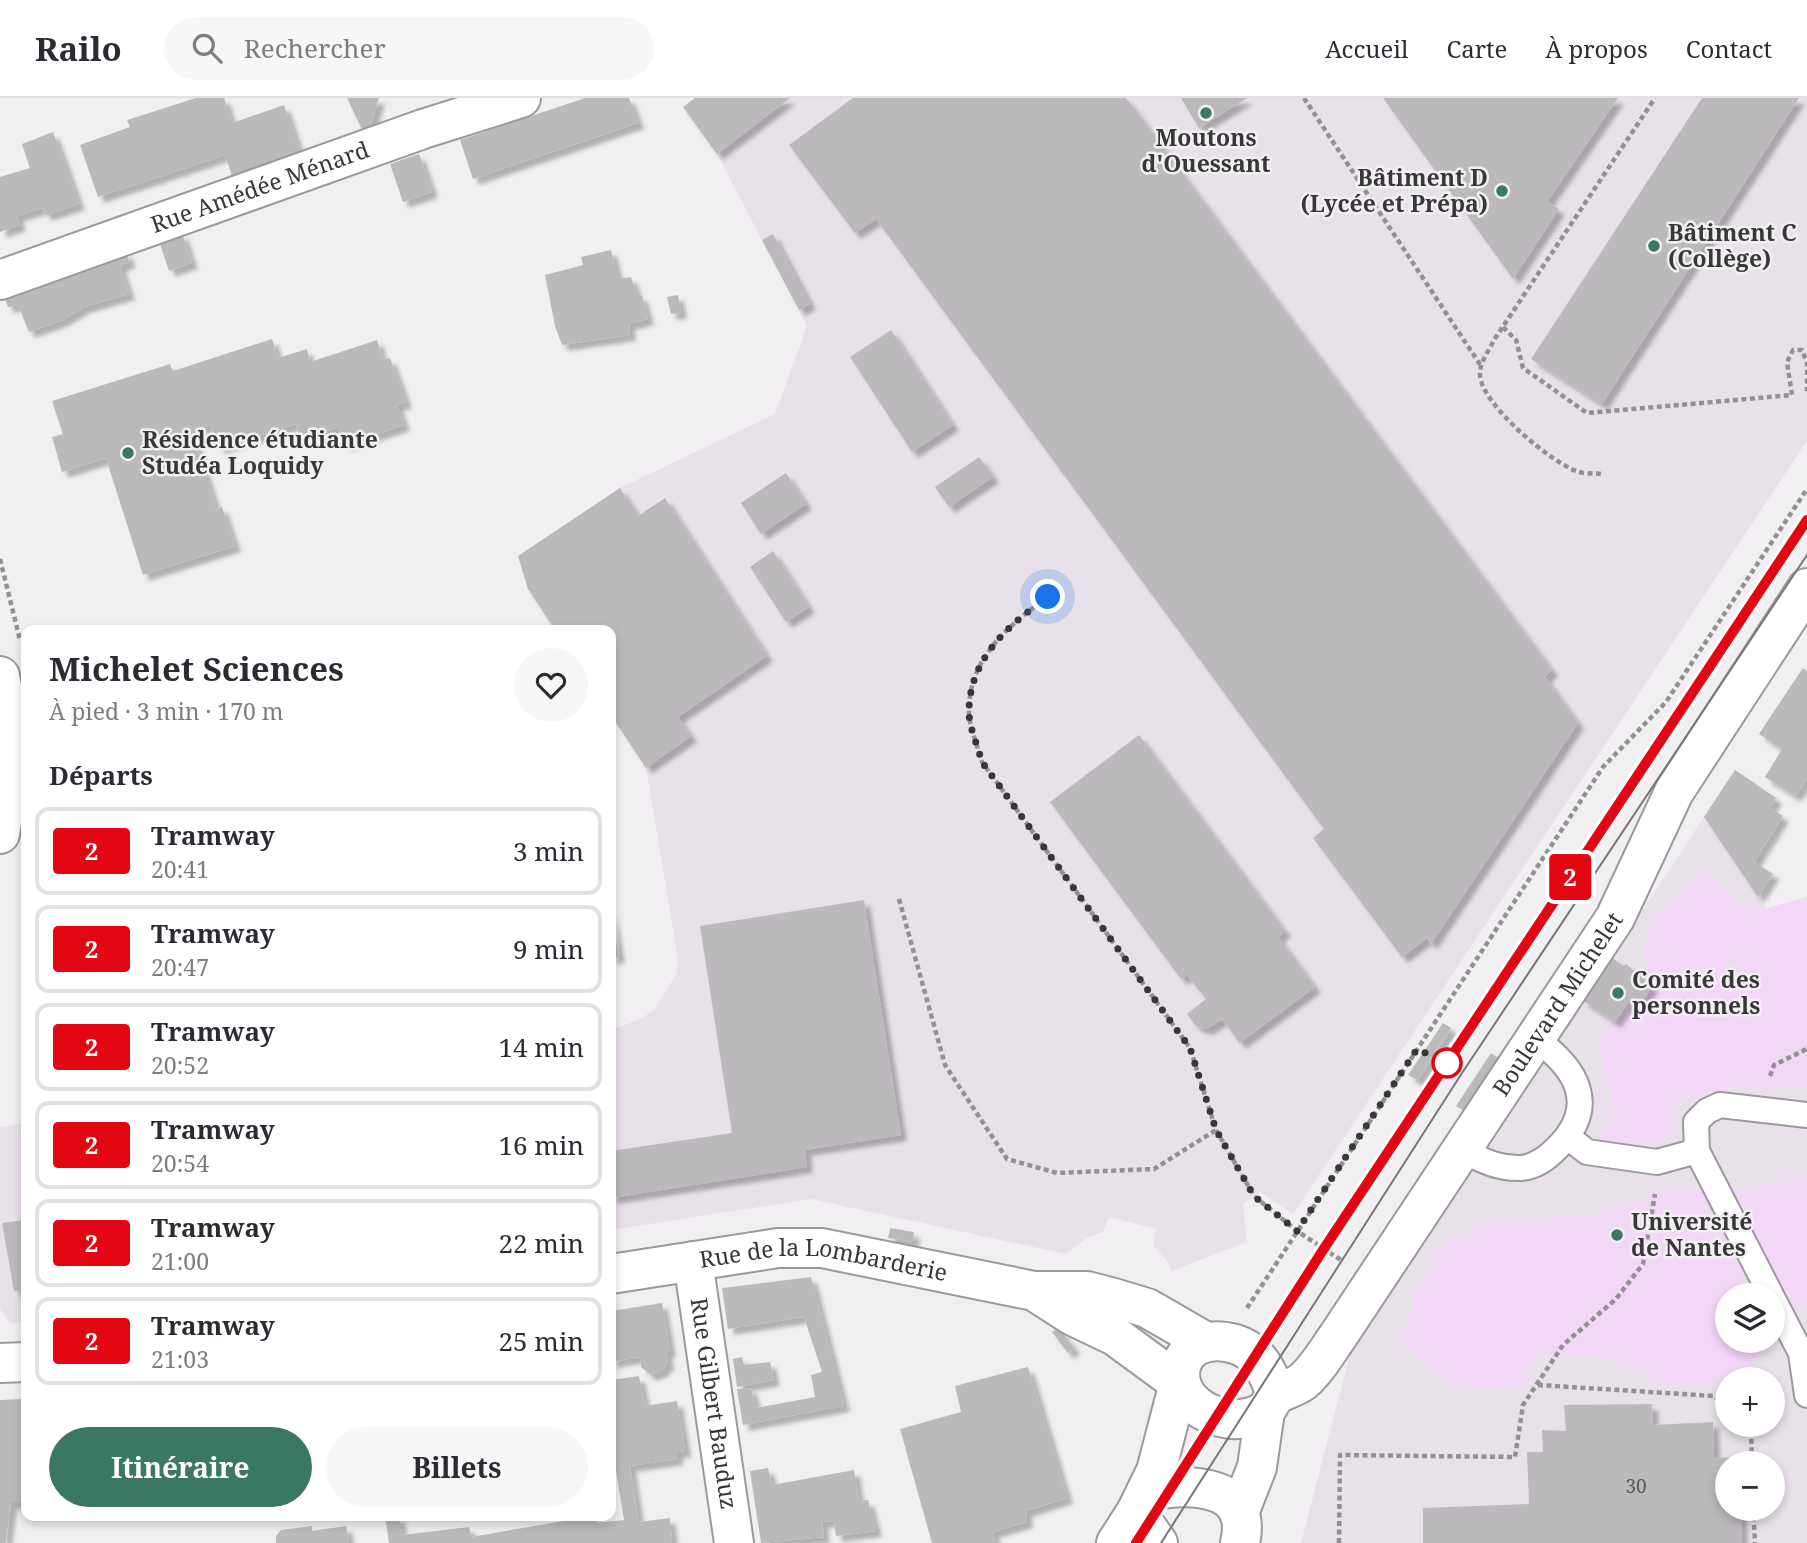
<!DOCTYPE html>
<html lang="fr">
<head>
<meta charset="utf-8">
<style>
	:root { --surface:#fff; --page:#f7f7f7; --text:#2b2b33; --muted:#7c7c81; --line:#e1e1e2; --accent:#3a7864 }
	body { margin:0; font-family:"Noto Serif",serif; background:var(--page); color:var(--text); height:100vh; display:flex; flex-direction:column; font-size:26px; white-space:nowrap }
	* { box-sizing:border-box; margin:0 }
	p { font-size:23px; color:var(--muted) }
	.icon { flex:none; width:38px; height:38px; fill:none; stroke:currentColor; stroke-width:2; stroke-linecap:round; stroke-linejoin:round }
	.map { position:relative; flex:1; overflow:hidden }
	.side { position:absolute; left:21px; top:527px; width:595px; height:896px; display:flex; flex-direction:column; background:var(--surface); border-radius:14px; box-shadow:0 4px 10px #0003 }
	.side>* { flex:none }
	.badge { padding:0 14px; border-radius:5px; font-size:24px; line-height:46px }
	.tools { position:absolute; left:1715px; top:1185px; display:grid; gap:14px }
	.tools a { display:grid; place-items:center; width:70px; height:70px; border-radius:50%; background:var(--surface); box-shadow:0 4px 10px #0003; font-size:35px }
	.you { position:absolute; width:35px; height:35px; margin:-18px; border:5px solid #fff; border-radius:50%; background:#1a73e8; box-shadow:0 0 0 10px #1a73e833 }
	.map>.badge { position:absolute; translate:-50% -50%; box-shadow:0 0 0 4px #fff }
	h2 { padding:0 28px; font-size:26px; line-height:63px }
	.round { display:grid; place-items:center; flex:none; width:74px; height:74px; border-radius:37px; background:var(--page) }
	.headline { display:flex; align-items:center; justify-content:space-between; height:119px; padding:0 28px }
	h1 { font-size:33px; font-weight:700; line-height:52px }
	.button { display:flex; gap:14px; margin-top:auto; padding:14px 28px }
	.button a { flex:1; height:80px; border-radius:42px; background:var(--accent); color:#fff; font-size:28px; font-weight:700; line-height:80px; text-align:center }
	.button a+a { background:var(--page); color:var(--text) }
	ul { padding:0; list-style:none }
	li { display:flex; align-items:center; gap:21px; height:88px; margin:0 14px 10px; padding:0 14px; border:4px solid var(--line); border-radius:14px }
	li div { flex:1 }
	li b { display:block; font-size:26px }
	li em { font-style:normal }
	li .badge { min-width:77px; font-weight:700; text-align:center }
	header { display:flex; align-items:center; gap:42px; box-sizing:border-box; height:98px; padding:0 35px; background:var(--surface); border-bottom:2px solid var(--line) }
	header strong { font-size:33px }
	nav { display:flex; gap:38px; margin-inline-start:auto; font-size:24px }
	.search { width:490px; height:63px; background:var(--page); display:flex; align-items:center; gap:18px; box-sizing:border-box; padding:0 24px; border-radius:38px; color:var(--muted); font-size:26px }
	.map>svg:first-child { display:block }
	.built { fill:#e8e1e9; fill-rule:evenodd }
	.green { fill:#f2d7f6 }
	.building { fill:#bcb9bc; filter:url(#shadow) }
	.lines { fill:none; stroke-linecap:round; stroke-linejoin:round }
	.lane-casing { stroke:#9b999c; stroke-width:28 }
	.street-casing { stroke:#9b999c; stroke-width:42 }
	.secondary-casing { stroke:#9b999c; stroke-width:42 }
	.path { stroke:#929093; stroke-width:4.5; stroke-dasharray:5 3.5; stroke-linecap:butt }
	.lane { stroke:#fff; stroke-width:24 }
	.street { stroke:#fff; stroke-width:38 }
	.secondary { stroke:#fff; stroke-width:38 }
	.tram { stroke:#797779; stroke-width:2 }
	.line-casing { stroke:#fff; stroke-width:16 }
	.line { stroke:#e30613; stroke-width:10 }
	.walk { stroke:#383738; stroke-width:7; stroke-dasharray:0 12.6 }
	.poi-dot { fill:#3a7864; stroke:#f2eff3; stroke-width:2.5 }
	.stop-dot { fill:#fff; stroke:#e30613; stroke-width:3.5 }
	.labels { text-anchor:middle; stroke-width:5; stroke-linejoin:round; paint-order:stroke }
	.number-label { font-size:19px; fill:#595859 }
	.poi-label { font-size:23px; font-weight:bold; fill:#383738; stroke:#f2eff3; text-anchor:start }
	.street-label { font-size:23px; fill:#383738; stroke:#f2eff3 }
</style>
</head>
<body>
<header>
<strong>Railo</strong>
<div class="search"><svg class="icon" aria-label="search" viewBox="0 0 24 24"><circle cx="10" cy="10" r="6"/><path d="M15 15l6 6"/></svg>Rechercher</div>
<nav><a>Accueil</a><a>Carte</a><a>À propos</a><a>Contact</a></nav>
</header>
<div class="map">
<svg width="1807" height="1445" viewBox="0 0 1807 1445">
	<defs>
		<filter id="shadow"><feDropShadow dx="6" dy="6" stdDeviation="2" flood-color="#0004"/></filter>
	</defs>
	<rect width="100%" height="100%" fill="#f2eff3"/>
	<g class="built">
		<path d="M 695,0 L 1807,0 L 1807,343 L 1293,1116 L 1260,1094 L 1243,1106 L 1247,1144 L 1172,1173 L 1168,1164 L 1153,1147 L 1156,1131 L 1109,1119 L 1103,1134 L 1087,1140 L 1066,1156 L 811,1101 L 611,1132 L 611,932 L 641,921 L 655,911 L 677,875 L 677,857 L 646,670 L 611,617 L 611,532 L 555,532 L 528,491 L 518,458 L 620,390 L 775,316 L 807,228 L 717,56 L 683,9 Z"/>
		<path d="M 1704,719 L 1803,863 L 1807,861 L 1807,1445 L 1301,1445 L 1350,1256 ZM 1727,1197 L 1773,1197 L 1773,1242 L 1727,1242 ZM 1727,1281 L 1773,1281 L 1773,1326 L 1727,1326 ZM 1727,1365 L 1773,1365 L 1773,1410 L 1727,1410 Z"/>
		<path d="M 26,1025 L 26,1224 L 11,1226 L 0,1211 L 0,1029 Z"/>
	</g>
	<g class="green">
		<path d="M 1709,776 L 1753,814 L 1807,799 L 1807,990 L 1729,988 L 1679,1006 L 1670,1040 L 1598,1049 L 1615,1019 L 1599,939 L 1648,866 L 1641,852 L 1665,805 Z"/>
		<path d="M 1807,1082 L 1807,1206 L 1773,1227 L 1773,1197 L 1727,1197 L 1727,1242 L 1763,1243 L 1759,1259 L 1722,1286 L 1665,1285 L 1608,1260 L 1542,1254 L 1519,1291 L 1455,1287 L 1403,1249 L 1413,1197 L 1446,1145 L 1502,1120 L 1594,1118 L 1683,1091 L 1733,1090 Z"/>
	</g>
	<g class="building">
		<path d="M 196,0 L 224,0 L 232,25 L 284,7 L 301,58 L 233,81 L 225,57 L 98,99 L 80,47 L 130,29 L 127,22 Z"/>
		<path d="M 347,0 L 379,0 L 369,34 L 364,36 Z"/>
		<path d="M 585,0 L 629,0 L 638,25 L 473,81 L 460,42 Z"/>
		<path d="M 695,0 L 790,0 L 717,56 L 683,9 Z"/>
		<path d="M 853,0 L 1126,0 L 1552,572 L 1545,579 L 1578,625 L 1431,846 L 1427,840 L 1402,859 L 1313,740 L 1324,731 L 876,121 L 855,135 L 789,47 Z"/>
		<path d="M 1181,0 L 1247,0 L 1199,30 Z"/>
		<path d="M 1383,0 L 1618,0 L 1547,104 L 1559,111 L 1513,181 Z"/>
		<path d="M 1702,0 L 1799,0 L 1602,306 L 1531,261 Z"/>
		<path d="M 53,34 L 79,106 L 46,117 L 42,110 L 17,118 L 20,127 L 0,134 L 0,79 L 30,70 L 22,46 Z"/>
		<path d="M 419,56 L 432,94 L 403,104 L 390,66 Z"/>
		<path d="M 182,135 L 192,165 L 169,173 L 159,143 Z"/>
		<path d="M 773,136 L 810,206 L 799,212 L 762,142 Z"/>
		<path d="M 611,152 L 618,181 L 631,179 L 637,198 L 642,198 L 648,221 L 629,226 L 630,237 L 562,247 L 555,228 L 545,177 L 583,167 L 581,159 Z"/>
		<path d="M 127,154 L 129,164 L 120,168 L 129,196 L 84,209 L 63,222 L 29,234 L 18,207 L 8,209 L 3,196 Z"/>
		<path d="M 678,197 L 681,215 L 671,216 L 667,199 Z"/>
		<path d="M 891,232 L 953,327 L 912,354 L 850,259 Z"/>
		<path d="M 272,241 L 278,260 L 307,251 L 310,264 L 377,242 L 383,262 L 390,260 L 406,304 L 397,307 L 404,327 L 345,347 L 339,329 L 300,341 L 296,326 L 219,350 L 211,327 L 192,333 L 216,411 L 222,409 L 235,448 L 143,477 L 106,360 L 62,374 L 52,339 L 63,336 L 52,303 L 170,266 L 173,273 Z"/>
		<path d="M 979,359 L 993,379 L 949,409 L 935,389 Z"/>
		<path d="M 786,375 L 806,406 L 761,436 L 741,405 Z"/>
		<path d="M 620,390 L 638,418 L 665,400 L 767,558 L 678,619 L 691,638 L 646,670 L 611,617 L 611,532 L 555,532 L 528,491 L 518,458 Z"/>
		<path d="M 773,453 L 809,509 L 786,524 L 750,469 Z"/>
		<path d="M 1803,570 L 1807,573 L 1807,681 L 1795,698 L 1765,679 L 1782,651 L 1759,636 Z"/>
		<path d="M 1139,637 L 1285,833 L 1278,839 L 1315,889 L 1240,945 L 1222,921 L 1207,931 L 1196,928 L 1187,916 L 1206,901 L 1187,877 L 1181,881 L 1050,704 Z"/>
		<path d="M 1735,672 L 1776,700 L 1770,710 L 1783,718 L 1754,764 L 1773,776 L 1758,799 L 1704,719 Z"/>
		<path d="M 864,802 L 901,1037 L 805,1052 L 807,1069 L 611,1100 L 611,1053 L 732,1035 L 700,828 Z"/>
		<path d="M 611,812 L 619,859 L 611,860 Z"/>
		<path d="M 1611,859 L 1624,868 L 1626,866 L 1652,888 L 1640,907 L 1631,901 L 1615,924 L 1582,902 Z"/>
		<path d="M 1443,925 L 1451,930 L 1417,982 L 1408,977 Z"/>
		<path d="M 1491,955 L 1499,960 L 1464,1013 L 1456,1008 Z"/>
		<path d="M 26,1122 L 26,1191 L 14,1193 L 2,1125 Z"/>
		<path d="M 890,1130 L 914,1134 L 913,1144 L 888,1140 Z"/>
		<path d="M 811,1179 L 844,1308 L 743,1327 L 737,1291 L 751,1290 L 756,1310 L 815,1299 L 811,1277 L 822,1274 L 804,1219 L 728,1231 L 722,1190 Z"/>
		<path d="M 662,1205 L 670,1254 L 666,1254 L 668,1266 L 661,1273 L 651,1277 L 641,1269 L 640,1259 L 611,1264 L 611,1213 Z"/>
		<path d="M 1058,1229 L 1074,1250 L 1068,1255 L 1052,1234 Z"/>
		<path d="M 742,1259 L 744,1267 L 770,1264 L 774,1282 L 737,1289 L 733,1261 Z"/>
		<path d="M 1028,1269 L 1067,1400 L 1026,1413 L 1027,1424 L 993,1434 L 995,1445 L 932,1445 L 900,1331 L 961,1314 L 955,1288 Z"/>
		<path d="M 639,1278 L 645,1308 L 677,1303 L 685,1353 L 677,1354 L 677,1361 L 630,1368 L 639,1424 L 670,1420 L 672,1445 L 389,1445 L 385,1418 L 399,1418 L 402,1437 L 469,1429 L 471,1439 L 564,1423 L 563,1418 L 596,1418 L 597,1425 L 624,1422 L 611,1342 L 611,1282 Z"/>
		<path d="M 23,1301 L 26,1405 L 11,1405 L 6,1445 L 0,1445 L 0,1302 Z"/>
		<path d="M 1652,1306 L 1653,1327 L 1713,1324 L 1714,1359 L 1739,1360 L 1739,1365 L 1727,1365 L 1727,1410 L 1741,1410 L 1742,1445 L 1423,1445 L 1423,1410 L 1529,1406 L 1527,1354 L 1543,1354 L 1542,1332 L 1566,1333 L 1564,1307 Z"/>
		<path d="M 768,1370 L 772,1387 L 854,1372 L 859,1403 L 868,1402 L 876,1433 L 836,1438 L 834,1423 L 822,1424 L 824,1439 L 761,1445 L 750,1373 Z"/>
		<path d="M 312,1428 L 312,1433 L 346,1428 L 349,1445 L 276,1445 L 276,1438 L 281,1432 Z"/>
	</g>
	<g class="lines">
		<g class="lane-casing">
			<g id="lane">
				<path d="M 1568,1039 L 1587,1054 L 1657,1064 L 1697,1053"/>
				<path d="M 1459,1051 C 1480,1061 1497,1071 1521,1070 C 1536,1069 1547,1060 1557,1050 C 1600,1007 1576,969 1534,940"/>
				<path d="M 1771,1197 L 1697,1053 L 1696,1024 L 1707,1013 L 1720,1007 L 1807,1017"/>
				<path d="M 1773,1201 L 1801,1255 L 1807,1297"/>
			</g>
		</g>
		<g class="street-casing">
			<g id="street">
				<path id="s1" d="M 0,182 L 423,31 L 521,0"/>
				<path d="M 0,578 L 14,652 L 0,736"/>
				<path id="s2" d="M 693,1163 L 734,1445"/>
				<path id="s3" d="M 611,1176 L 778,1150 L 822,1150 L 1034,1193 L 1087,1193 L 1114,1200 L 1147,1210 L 1206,1244"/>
				<path d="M 1034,1193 L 1073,1218 L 1115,1238 L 1179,1285"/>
				<path d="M 0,1265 L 26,1264"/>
			</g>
		</g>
		<g class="secondary-casing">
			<g id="secondary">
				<path id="s4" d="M 1276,1297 C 1269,1276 1259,1253 1235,1246 C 1170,1228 1158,1307 1225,1320 C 1236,1323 1256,1320 1265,1312 C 1269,1309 1271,1303 1274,1299 C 1281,1292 1294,1290 1302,1284 C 1316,1273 1328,1252 1338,1238 L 1615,820 L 1674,694 L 1807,490"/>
				<path d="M 1146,1394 C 1187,1385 1254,1384 1240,1445"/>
				<path d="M 1136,1414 L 1158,1445"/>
				<path d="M 1239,1415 L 1257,1369 L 1265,1313"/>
				<path d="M 1116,1445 L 1136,1414 L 1156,1373 L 1179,1285"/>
			</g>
		</g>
		<g class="path">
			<path d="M 1304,0 L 1481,268"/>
			<path d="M 1503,229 L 1516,242 L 1523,270 L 1587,315 L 1792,297 L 1787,264 L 1793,252 L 1802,252 L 1807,265 L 1807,293"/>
			<path d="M 1601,376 C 1595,375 1586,376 1579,374 C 1552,366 1481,306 1480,277 C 1479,265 1489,253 1494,242 L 1655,0"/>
			<path d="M 0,461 L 20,542"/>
			<path d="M 1048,499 C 1008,527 967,562 969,616 C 970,631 978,649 982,664 L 1190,950 L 1216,1032 L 1254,1098 L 1297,1133 L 1341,1162"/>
			<path d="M 899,801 L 945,967 L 1007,1061 L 1057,1075 L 1154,1071 L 1216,1032"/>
			<path d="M 1770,978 L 1774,967 L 1807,951"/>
			<path d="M 1247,1210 L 1603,669 L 1666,604 L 1807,391"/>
			<path d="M 1538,1287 L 1714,1298 L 1727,1310"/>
			<path d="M 1746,1326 L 1751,1331 L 1752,1365"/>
			<path d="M 1753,1410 L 1755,1445"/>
			<path d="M 1339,1445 L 1340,1357 L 1515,1359 L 1523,1307 L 1563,1247 L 1616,1201 L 1643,1166 L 1655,1096"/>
		</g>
		<use href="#lane" class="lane"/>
		<use href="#street" class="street"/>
		<use href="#secondary" class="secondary"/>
		<g class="tram">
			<path d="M 1136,1445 L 1323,1152 L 1807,422"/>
			<path d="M 1161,1445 L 1462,975 L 1807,457"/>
		</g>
	</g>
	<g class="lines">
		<g class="line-casing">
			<path id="line" d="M 1136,1445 L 1323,1152 L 1807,422"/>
		</g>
		<use href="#line" class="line"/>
		<path class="walk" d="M 1048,499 C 1008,527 968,562 969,616 C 970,631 978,649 982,664 L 1190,950 L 1216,1032 L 1254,1098 L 1297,1133 L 1417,951 L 1447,965"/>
	</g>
	<g class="poi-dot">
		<circle cx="1206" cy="15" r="7"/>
		<circle cx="1502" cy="93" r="7"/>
		<circle cx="1654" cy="148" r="7"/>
		<circle cx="128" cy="355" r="7"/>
		<circle cx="1618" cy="895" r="7"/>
		<circle cx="1617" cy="1137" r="7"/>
	</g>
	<circle class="stop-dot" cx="1447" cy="965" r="14"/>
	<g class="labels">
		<g class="number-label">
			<text x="1636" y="1395">30</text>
		</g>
		<g class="poi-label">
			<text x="1206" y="48" text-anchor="middle">Moutons<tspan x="1206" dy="26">d'Ouessant</tspan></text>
			<text x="1488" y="88" text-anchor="end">Bâtiment D<tspan x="1488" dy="26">(Lycée et Prépa)</tspan></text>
			<text x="1668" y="143">Bâtiment C<tspan x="1668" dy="26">(Collège)</tspan></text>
			<text x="142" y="350">Résidence étudiante<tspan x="142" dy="26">Studéa Loquidy</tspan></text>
			<text x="1632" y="890">Comité des<tspan x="1632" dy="26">personnels</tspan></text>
			<text x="1631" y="1132">Université<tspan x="1631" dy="26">de Nantes</tspan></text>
		</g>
		<g class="street-label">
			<text dy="8" stroke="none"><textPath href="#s1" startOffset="276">Rue Amédée Ménard</textPath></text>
			<text dy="8" stroke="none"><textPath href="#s4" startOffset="756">Boulevard Michelet</textPath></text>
			<text dy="8" stroke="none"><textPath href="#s3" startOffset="215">Rue de la Lombarderie</textPath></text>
			<text dy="8" stroke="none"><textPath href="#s2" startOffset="144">Rue Gilbert Bauduz</textPath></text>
		</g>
	</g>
</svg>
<div class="tools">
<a><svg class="icon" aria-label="layers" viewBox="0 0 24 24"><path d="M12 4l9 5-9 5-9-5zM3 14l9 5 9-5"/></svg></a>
<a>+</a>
<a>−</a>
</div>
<div class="you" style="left:1048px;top:499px"></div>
<b class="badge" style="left:1570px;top:779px;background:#e30613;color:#fff">2</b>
<section class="side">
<div class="headline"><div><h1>Michelet Sciences</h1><p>À pied · 3 min · 170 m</p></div><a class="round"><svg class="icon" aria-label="heart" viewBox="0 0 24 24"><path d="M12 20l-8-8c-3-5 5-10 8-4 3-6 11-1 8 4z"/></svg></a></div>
<h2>Départs</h2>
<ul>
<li><span class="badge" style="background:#e30613;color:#fff">2</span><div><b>Tramway</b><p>20:41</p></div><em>3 min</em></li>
<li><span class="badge" style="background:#e30613;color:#fff">2</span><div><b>Tramway</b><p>20:47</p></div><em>9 min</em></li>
<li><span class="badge" style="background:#e30613;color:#fff">2</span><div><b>Tramway</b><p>20:52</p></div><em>14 min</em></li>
<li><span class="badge" style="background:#e30613;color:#fff">2</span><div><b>Tramway</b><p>20:54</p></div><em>16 min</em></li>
<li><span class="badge" style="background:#e30613;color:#fff">2</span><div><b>Tramway</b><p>21:00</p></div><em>22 min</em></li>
<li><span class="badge" style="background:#e30613;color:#fff">2</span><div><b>Tramway</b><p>21:03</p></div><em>25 min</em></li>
</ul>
<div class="button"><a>Itinéraire</a><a>Billets</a></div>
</section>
</div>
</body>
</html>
